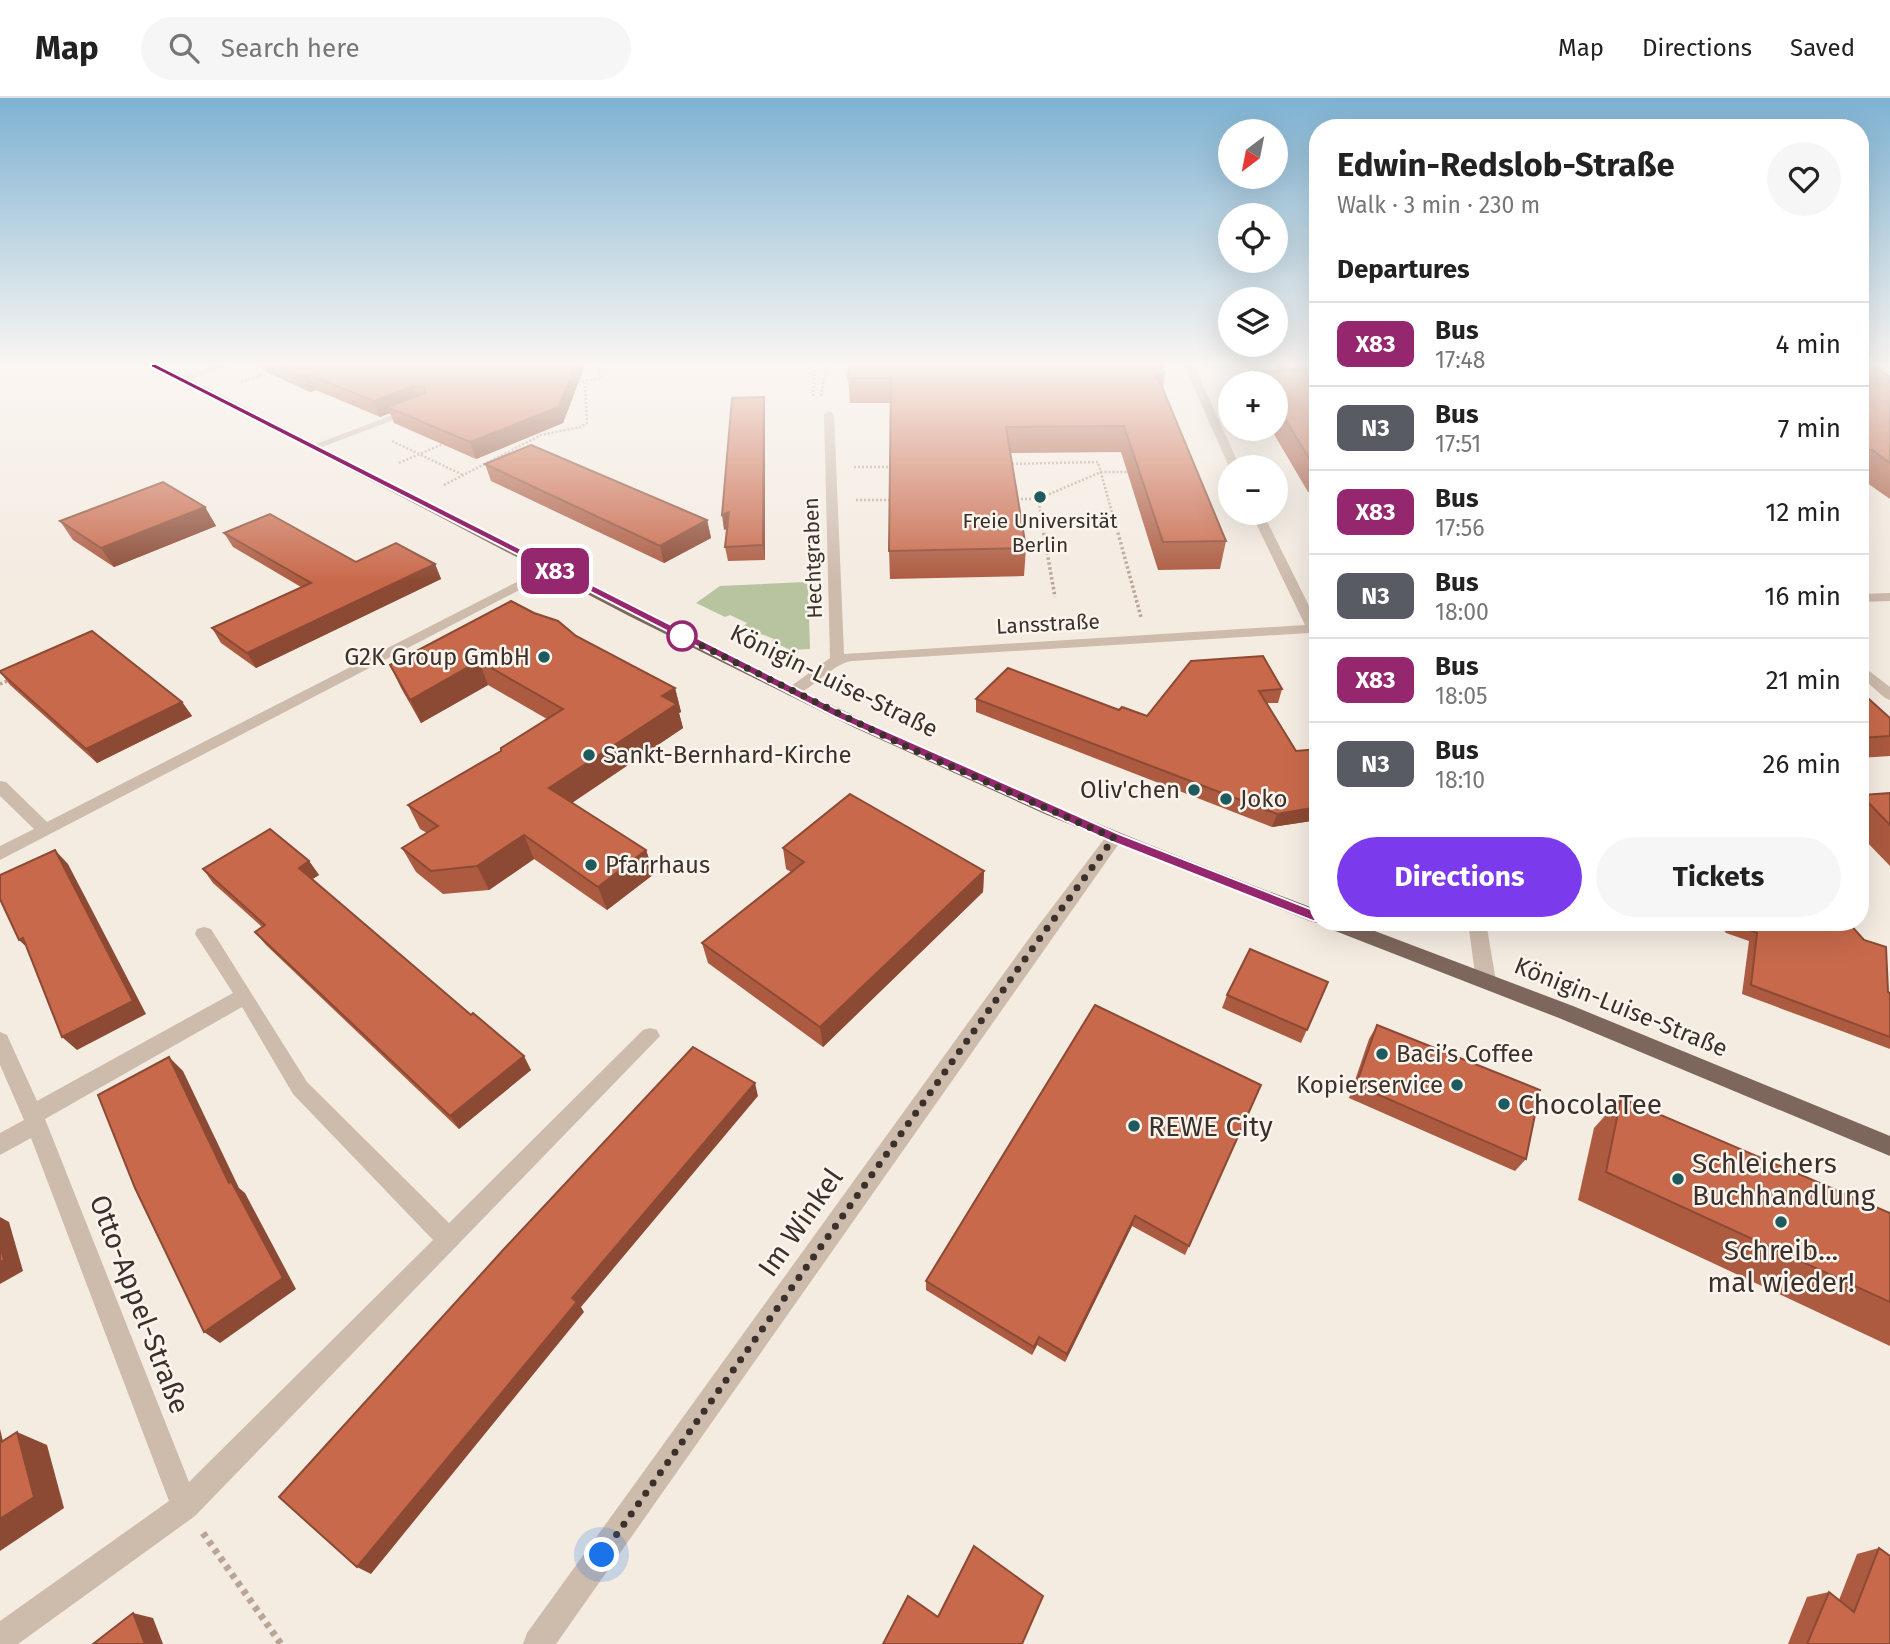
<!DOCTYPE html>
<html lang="en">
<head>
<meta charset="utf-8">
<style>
	:root { --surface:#fff; --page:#f6f6f6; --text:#222; --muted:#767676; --line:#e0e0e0; --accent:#7c3aed }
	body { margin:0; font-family:"Fira Sans",sans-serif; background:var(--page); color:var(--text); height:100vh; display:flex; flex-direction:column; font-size:26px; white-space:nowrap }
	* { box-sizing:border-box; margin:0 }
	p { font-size:23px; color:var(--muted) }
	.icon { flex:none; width:38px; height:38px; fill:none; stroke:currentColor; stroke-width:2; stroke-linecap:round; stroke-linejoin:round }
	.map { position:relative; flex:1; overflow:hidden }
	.details { position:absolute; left:1309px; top:21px; width:560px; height:812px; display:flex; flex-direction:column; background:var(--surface); border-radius:28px; box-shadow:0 7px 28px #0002 }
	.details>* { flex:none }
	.badge { padding:0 14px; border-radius:10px; font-size:24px; line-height:46px }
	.needle { width:46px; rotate:212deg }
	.controls { position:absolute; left:1218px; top:21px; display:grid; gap:14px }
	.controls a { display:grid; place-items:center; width:70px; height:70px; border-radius:50%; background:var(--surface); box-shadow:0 7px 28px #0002; font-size:35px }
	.you { position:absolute; width:35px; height:35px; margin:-18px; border:5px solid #fff; border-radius:50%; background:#1a73e8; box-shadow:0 0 0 10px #1a73e833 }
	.map>.badge { position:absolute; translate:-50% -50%; box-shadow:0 0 0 4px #fff }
	h2 { padding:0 28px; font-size:26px; line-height:63px }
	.round { display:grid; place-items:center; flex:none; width:74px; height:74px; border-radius:37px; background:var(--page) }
	.headline { display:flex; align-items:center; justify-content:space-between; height:119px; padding:0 28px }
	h1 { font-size:33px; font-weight:700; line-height:52px }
	.cta { display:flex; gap:14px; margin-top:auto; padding:14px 28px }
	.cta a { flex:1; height:80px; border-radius:42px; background:var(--accent); color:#fff; font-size:28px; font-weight:700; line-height:80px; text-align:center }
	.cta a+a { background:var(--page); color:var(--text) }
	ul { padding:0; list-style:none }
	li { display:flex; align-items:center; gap:21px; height:84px; padding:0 28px; border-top:2px solid var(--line) }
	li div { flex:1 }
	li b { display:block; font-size:26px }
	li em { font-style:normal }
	li .badge { min-width:77px; font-weight:700; text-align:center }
	header { display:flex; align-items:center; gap:42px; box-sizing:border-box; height:98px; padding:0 35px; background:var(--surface); border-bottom:2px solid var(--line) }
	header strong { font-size:33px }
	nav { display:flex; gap:38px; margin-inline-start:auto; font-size:24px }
	.search { width:490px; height:63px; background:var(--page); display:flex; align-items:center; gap:18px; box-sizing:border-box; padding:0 24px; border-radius:38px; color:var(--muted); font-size:26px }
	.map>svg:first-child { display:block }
	.green { fill:#b8c4a0 }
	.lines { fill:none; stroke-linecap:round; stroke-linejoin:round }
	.path-far2 { stroke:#b9a596; stroke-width:2.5; stroke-dasharray:2 2; stroke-linecap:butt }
	.path-far1 { stroke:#b9a596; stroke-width:3.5; stroke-dasharray:2.5 2.5; stroke-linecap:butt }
	.path { stroke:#b9a596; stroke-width:7; stroke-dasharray:5 5; stroke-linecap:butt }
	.minor { fill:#cdbbac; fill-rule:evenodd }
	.major { fill:#7d675c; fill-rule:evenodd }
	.wall { fill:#ac5a40 }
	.shaded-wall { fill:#8c4a34 }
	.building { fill:#c8694b; stroke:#8c4a34; stroke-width:2 }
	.line { fill:#95276e; stroke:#fff; stroke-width:2 }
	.walk { stroke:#3b302b; stroke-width:7; stroke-dasharray:0 12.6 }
	.poi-dot { fill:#1f5a5e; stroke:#fbf5ee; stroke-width:2.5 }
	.stop-dot { fill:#fff; stroke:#95276e; stroke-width:3.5 }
	.labels { text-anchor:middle; stroke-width:5; stroke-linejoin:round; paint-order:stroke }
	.far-poi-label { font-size:21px; fill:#3b302b; stroke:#fbf5ee }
	.far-street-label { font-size:21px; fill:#3b302b; stroke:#fbf5ee }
	.poi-label { font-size:24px; fill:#3b302b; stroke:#fbf5ee; text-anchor:start }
	.street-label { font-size:24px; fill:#3b302b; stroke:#fbf5ee }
	.near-poi-label { font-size:28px; fill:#3b302b; stroke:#fbf5ee; text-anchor:start }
	.near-street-label { font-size:28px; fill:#3b302b; stroke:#fbf5ee }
</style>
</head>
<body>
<header>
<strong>Map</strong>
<div class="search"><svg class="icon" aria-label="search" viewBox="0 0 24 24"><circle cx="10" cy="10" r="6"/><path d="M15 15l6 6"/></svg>Search here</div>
<nav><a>Map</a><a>Directions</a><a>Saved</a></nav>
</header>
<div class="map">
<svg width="1890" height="1546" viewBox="0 0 1890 1546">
	<rect width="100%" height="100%" fill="#f4ebe1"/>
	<path class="green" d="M 805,484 L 808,487 L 810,551 L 790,552 L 772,543 L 774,541 L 743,529 L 747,525 L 730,517 L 725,519 L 696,505 L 720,488 Z"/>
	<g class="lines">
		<g class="path-far2">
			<path d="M 241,284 L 272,274"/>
			<path d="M 574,285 L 601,280 L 598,267"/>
			<path d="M 813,298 L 815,267"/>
			<path d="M 821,298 L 827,267"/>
			<path d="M 392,343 L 463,377"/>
			<path d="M 399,365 L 443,346"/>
			<path d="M 1008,366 L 1098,364 L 1114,422"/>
			<path d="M 854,369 L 895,369"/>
			<path d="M 444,387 L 541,337 L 580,329 L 587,325 L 585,285"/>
			<path d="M 1013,401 L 1038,401 L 1042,422"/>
			<path d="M 1038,401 L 1101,374 L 1127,374"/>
			<path d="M 856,402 L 892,402"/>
		</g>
		<g class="path-far1">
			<path d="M 1041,420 L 1055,499"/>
			<path d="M 1114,420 L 1141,519"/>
			<path d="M 0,586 L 12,581"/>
		</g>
		<path class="path" d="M 203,1435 L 281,1546"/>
		<g class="minor">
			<path d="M 215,267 L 230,267 L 185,284 L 177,282 Z"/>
			<path d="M 1184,267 L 1194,267 L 1240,369 L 1229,369 Z"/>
			<path d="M 1871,267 L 1882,267 L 1890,273 L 1890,280 Z"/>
			<path d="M 411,310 L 420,312 L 317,351 L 308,349 Z"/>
			<path d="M 829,313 L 834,316 L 844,556 L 1305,527 L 1251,415 L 1263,415 L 1318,526 L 1318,544 L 1313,543 L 1309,535 L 852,563 C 829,566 806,601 787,597 L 785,594 L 787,591 L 830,560 L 824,316 Z"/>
			<path d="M 550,467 L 554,468 L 554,474 L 0,762 L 0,748 L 34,731 L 0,698 L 0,683 L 6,684 L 47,724 Z"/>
			<path d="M 1890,495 L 1890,503 L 1860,504 L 1860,496 Z"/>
			<path d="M 1860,566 L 1890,589 L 1890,602 L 1885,600 L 1860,578 Z"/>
			<path d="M 1114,734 L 1122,740 L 1120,744 L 556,1546 L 523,1546 L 527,1535 L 1038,828 L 1108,736 Z"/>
			<path d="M 1468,824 L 1486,824 L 1496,883 L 1493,888 L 1486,891 L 1479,888 L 1476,883 Z"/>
			<path d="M 204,829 L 211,831 L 307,984 L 449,1125 L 643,932 L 650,930 L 657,932 L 660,938 L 195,1418 L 18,1546 L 0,1546 L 0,1523 L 169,1403 L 31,1040 L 0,1057 L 0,1035 L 24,1022 L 0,967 L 0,934 L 7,937 L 37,1003 L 233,895 L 195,836 L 197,831 ZM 242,909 L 293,996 L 433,1142 L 189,1384 L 45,1021 Z"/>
		</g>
		<path class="major" d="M 150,267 L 162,267 C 395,386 625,510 861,621 C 1011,692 1163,754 1318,812 L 1318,824 L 1351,824 L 1573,908 L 1890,1038 L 1890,1058 L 1559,920 L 1325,829 L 1322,825 L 1312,824 L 1047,717 L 853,629 L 629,518 Z"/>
	</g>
	<g class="wall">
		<path d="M 261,267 L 585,267 L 563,325 L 476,361 L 394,325 L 390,315 L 380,319 L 316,292 L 310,294 L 264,273 Z"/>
		<path d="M 1275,267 L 1318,267 L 1318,394 L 1308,394 L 1271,331 L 1276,331 L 1276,285 L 1253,285 L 1256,273 L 1278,273 Z"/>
		<path d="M 1860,267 L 1890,279 L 1890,401 L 1860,380 Z"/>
		<path d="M 1165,276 L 1163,291 L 1226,443 L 1220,471 L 1158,472 L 1121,354 L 1010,355 L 1026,450 L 1024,478 L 890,481 L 889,453 L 891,305 L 850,305 L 848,280 Z"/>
		<path d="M 765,312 L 765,462 L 728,463 L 725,449 L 727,431 L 724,432 Z"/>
		<path d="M 485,366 L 707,422 L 711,440 L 664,465 L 491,383 Z"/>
		<path d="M 205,409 L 216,428 L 114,469 L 73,442 L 60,423 Z"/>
		<path d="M 224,435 L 356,464 L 435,466 L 441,481 L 256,570 L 221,545 L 212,530 L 301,489 L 233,449 Z"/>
		<path d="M 576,538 L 675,590 L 681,614 L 679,615 L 683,630 L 572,705 L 646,752 L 654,776 L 607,812 L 534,761 L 489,792 L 443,796 L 416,774 L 402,750 L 427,735 L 420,731 L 408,707 L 501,653 L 547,621 L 488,587 L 421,625 L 401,590 L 390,567 Z"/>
		<path d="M 1191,563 L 1282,591 L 1278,605 L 1267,605 L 1296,653 L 1318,651 L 1318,722 L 1272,729 L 976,614 L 976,601 L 1119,612 L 1147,618 Z"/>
		<path d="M 0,574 L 182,604 L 192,618 L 97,665 L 10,587 Z"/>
		<path d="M 1860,593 L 1890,620 L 1890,658 L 1860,660 Z"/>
		<path d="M 1890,695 L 1890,768 L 1860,737 L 1861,697 Z"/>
		<path d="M 783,750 L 984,773 L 983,794 L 823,949 L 708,865 L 702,845 L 791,774 L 786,771 Z"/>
		<path d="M 309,763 L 319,777 L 312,781 L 531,972 L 459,1031 L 266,847 L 255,834 L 262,829 L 213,785 L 203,771 Z"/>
		<path d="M 1718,824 L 1848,824 L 1888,894 L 1890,895 L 1890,951 L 1742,896 L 1749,843 L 1726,835 Z"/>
		<path d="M 1328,884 L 1301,945 L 1222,910 L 1227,897 Z"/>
		<path d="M 1377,927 L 1526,1061 L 1515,1073 L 1349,1000 L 1369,941 Z"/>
		<path d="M 1261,987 L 1185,1157 L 1132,1128 L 1065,1264 L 1037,1247 L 1032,1257 L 926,1192 L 926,1183 Z"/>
		<path d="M 1621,1000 L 1890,1115 L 1890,1248 L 1578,1102 L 1594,1030 Z"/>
		<path d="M 1879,1450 L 1890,1546 L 1788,1546 L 1807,1499 L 1829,1494 L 1839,1502 L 1857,1456 Z"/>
	</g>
	<g class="shaded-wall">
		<path d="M 575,267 L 585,267 L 563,325 L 476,361 L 470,344 Z"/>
		<path d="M 310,277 L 316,292 L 310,294 L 303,279 Z"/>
		<path d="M 414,288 L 420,304 L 387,309 L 390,315 L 380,319 L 374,303 Z"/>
		<path d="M 764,299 L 765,312 L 765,462 L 763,447 Z"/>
		<path d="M 205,409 L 216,428 L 114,469 L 101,450 Z"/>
		<path d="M 729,414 L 731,428 L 724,432 L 722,417 Z"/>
		<path d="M 707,422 L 711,440 L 664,465 L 660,448 Z"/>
		<path d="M 435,466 L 441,481 L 256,570 L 247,555 Z"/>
		<path d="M 479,563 L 488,587 L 421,625 L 410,602 Z"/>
		<path d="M 675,590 L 681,614 L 679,615 L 683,630 L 558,714 L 549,690 L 662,598 Z"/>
		<path d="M 182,604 L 192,618 L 97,665 L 86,651 Z"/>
		<path d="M 1318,709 L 1318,722 L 1272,729 L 1277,716 Z"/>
		<path d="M 524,737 L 534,761 L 489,792 L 477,768 Z"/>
		<path d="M 55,752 L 68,766 L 146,916 L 77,952 L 62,939 Z"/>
		<path d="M 646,752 L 654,776 L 607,812 L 598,789 Z"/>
		<path d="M 309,763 L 319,777 L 308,784 L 299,770 Z"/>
		<path d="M 984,773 L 983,794 L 823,949 L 820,929 Z"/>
		<path d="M 23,840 L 33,855 L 19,842 Z"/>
		<path d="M 524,958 L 531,972 L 459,1031 L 450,1018 Z"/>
		<path d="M 169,959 L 183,973 L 239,1090 L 245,1095 L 296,1191 L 220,1245 L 204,1234 L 229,1085 Z"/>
		<path d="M 755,985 L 758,998 L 581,1209 L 584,1214 L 371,1476 L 357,1469 L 572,1200 Z"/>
		<path d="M 1135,1118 L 1132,1128 L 1065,1264 L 1067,1256 Z"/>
		<path d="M 0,1119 L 9,1124 L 23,1173 L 0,1186 Z"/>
		<path d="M 1039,1239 L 1037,1247 L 1032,1257 L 1034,1249 Z"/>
		<path d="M 0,1331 L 10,1372 L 0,1368 Z"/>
		<path d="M 17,1334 L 47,1347 L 64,1410 L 0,1453 L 0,1421 Z"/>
		<path d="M 133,1515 L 153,1520 L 163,1546 L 145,1546 Z"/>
	</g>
	<g class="building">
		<path d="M 278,267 L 575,267 L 559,309 L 470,344 L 387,309 L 425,295 L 425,290 L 414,288 L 374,303 L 310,277 L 303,279 Z"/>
		<path d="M 850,267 L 1161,267 L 1165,276 L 1157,277 L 1226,443 L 1163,444 L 1124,328 L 1006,329 L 1026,450 L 889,453 L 891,280 L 848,280 Z"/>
		<path d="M 1294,267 L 1318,267 L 1318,370 L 1315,370 L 1276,306 L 1276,285 L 1263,285 L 1256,273 L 1298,273 Z"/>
		<path d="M 1860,267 L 1870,267 L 1890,279 L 1890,365 L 1872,352 L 1860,352 Z"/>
		<path d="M 764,299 L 763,447 L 725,449 L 729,414 L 722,417 L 732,300 Z"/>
		<path d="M 531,347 L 707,422 L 660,448 L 485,366 Z"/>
		<path d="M 163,384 L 205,409 L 101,450 L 60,423 Z"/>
		<path d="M 270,416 L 356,464 L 396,445 L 435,466 L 247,555 L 212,530 L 311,485 L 224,435 Z"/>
		<path d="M 511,503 L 534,515 L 558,523 L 576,538 L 675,590 L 662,598 L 677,606 L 549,690 L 646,752 L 598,789 L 524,737 L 477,768 L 431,773 L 402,750 L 438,728 L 408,707 L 501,653 L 501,650 L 563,611 L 479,563 L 410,602 L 390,567 Z"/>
		<path d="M 92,533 L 182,604 L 86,651 L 0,574 L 0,573 Z"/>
		<path d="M 1263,558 L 1282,591 L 1259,593 L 1296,653 L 1318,651 L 1318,709 L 1277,716 L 976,601 L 1008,570 L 1119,612 L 1122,609 L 1147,618 L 1191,563 Z"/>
		<path d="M 1860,593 L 1890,620 L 1890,638 L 1860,640 Z"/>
		<path d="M 1890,695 L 1890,727 L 1861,697 Z"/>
		<path d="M 850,696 L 984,773 L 820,929 L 702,845 L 804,764 L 783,750 Z"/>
		<path d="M 270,731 L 309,763 L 299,770 L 471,917 L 473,915 L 524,958 L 450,1018 L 255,834 L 265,827 L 203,771 Z"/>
		<path d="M 55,752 L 133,903 L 62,939 L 23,840 L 19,842 L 0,801 L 0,777 Z"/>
		<path d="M 1732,824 L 1848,824 L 1864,842 L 1886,849 L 1888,894 L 1890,895 L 1890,939 L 1751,887 L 1757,835 L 1734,826 Z"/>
		<path d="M 1250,851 L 1328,884 L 1307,932 L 1227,897 Z"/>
		<path d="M 1095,907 L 1261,987 L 1189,1148 L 1135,1118 L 1067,1256 L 1039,1239 L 1034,1249 L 926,1183 Z"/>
		<path d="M 1377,927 L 1540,992 L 1526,1061 L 1356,987 Z"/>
		<path d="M 693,949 L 755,985 L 572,1200 L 577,1204 L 357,1469 L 279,1399 L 504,1151 Z"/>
		<path d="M 169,959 L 229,1085 L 231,1083 L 283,1180 L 204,1234 L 135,1090 L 98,997 Z"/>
		<path d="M 1621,1000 L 1890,1115 L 1890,1204 L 1606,1074 Z"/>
		<path d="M 0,1147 L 4,1162 L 0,1164 Z"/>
		<path d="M 17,1334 L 34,1399 L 0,1421 L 0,1345 Z"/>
		<path d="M 974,1448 L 1043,1498 L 1022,1546 L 883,1546 L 908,1498 L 938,1519 Z"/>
		<path d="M 1879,1450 L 1890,1458 L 1890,1546 L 1807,1546 L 1829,1494 L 1854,1514 Z"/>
		<path d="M 133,1515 L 145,1546 L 93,1546 Z"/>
	</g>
	<linearGradient id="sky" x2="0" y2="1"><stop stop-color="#7eb2d2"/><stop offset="0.55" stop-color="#faf6f2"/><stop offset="1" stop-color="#faf6f2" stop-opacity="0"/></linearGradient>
	<rect width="1890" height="484" fill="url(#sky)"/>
	<path class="line" d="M 151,266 L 156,266 L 843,614 L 1119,736 L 1323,816 L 1325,819 L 1323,823 L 1313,823 L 1110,743 L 835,619 L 151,269 Z"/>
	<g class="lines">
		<path class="walk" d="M 602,1457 L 1045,833 L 1114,740 L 909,650 L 682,538"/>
	</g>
	<g class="poi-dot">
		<circle cx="1040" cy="399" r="7"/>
		<circle cx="544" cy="559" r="7"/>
		<circle cx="589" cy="657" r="7"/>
		<circle cx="1194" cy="692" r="7"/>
		<circle cx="1226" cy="701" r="7"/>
		<circle cx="591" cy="767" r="7"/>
		<circle cx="1382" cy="956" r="7"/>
		<circle cx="1457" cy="987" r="7"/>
		<circle cx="1504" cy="1006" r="7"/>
		<circle cx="1134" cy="1028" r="7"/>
		<circle cx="1678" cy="1081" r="7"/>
		<circle cx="1781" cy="1124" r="7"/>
	</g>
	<circle class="stop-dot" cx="682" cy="538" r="14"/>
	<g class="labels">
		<g class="far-poi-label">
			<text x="1040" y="430">Freie Universität<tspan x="1040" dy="24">Berlin</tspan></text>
		</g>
		<g class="far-street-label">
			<text transform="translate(813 460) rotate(-92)" y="7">Hechtgraben</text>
			<text transform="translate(1048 526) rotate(-3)" y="7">Lansstraße</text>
		</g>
		<g class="poi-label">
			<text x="530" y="567" text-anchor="end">G2K Group GmbH</text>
			<text x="603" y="665">Sankt-Bernhard-Kirche</text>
			<text x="1180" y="700" text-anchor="end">Oliv'chen</text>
			<text x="1240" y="709">Joko</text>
			<text x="605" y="775">Pfarrhaus</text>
			<text x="1396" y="964">Baci’s Coffee</text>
			<text x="1443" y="995" text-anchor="end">Kopierservice</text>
		</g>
		<g class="street-label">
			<text transform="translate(834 583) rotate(26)" y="8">Königin-Luise-Straße</text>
			<text transform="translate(1621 909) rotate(22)" y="8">Königin-Luise-Straße</text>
		</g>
		<g class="near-poi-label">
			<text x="1518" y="1016">ChocolaTee</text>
			<text x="1148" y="1038">REWE City</text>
			<text x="1692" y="1075">Schleichers<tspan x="1692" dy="32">Buchhandlung</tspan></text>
			<text x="1781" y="1162" text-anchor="middle">Schreib...<tspan x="1781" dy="32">mal wieder!</tspan></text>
		</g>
		<g class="near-street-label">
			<text transform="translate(800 1124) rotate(-55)" y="10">Im Winkel</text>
			<text transform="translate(140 1206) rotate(69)" y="10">Otto-Appel-Straße</text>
		</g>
	</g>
</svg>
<div class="controls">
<a><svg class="needle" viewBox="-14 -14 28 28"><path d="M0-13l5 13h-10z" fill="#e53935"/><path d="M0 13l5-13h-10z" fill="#767676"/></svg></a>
<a><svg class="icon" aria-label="locate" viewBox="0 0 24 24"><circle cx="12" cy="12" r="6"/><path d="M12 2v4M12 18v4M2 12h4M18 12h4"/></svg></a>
<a><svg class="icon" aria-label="layers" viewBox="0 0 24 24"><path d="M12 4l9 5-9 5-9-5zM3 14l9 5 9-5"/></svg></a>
<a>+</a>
<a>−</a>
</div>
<div class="you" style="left:602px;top:1457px"></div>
<b class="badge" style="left:555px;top:473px;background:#95276e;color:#fff">X83</b>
<section class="details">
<div class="headline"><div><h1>Edwin-Redslob-Straße</h1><p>Walk · 3 min · 230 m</p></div><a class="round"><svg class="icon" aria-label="heart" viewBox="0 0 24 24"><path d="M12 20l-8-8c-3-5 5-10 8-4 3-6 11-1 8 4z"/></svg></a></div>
<h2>Departures</h2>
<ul>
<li><span class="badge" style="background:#95276e;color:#fff">X83</span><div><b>Bus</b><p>17:48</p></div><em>4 min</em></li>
<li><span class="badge" style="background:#595b62;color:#fff">N3</span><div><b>Bus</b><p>17:51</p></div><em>7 min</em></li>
<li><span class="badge" style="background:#95276e;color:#fff">X83</span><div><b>Bus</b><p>17:56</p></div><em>12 min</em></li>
<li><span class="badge" style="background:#595b62;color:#fff">N3</span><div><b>Bus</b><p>18:00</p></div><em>16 min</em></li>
<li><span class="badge" style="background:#95276e;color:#fff">X83</span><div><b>Bus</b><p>18:05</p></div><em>21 min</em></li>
<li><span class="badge" style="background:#595b62;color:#fff">N3</span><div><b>Bus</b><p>18:10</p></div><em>26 min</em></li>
</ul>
<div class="cta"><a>Directions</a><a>Tickets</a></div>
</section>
</div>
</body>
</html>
